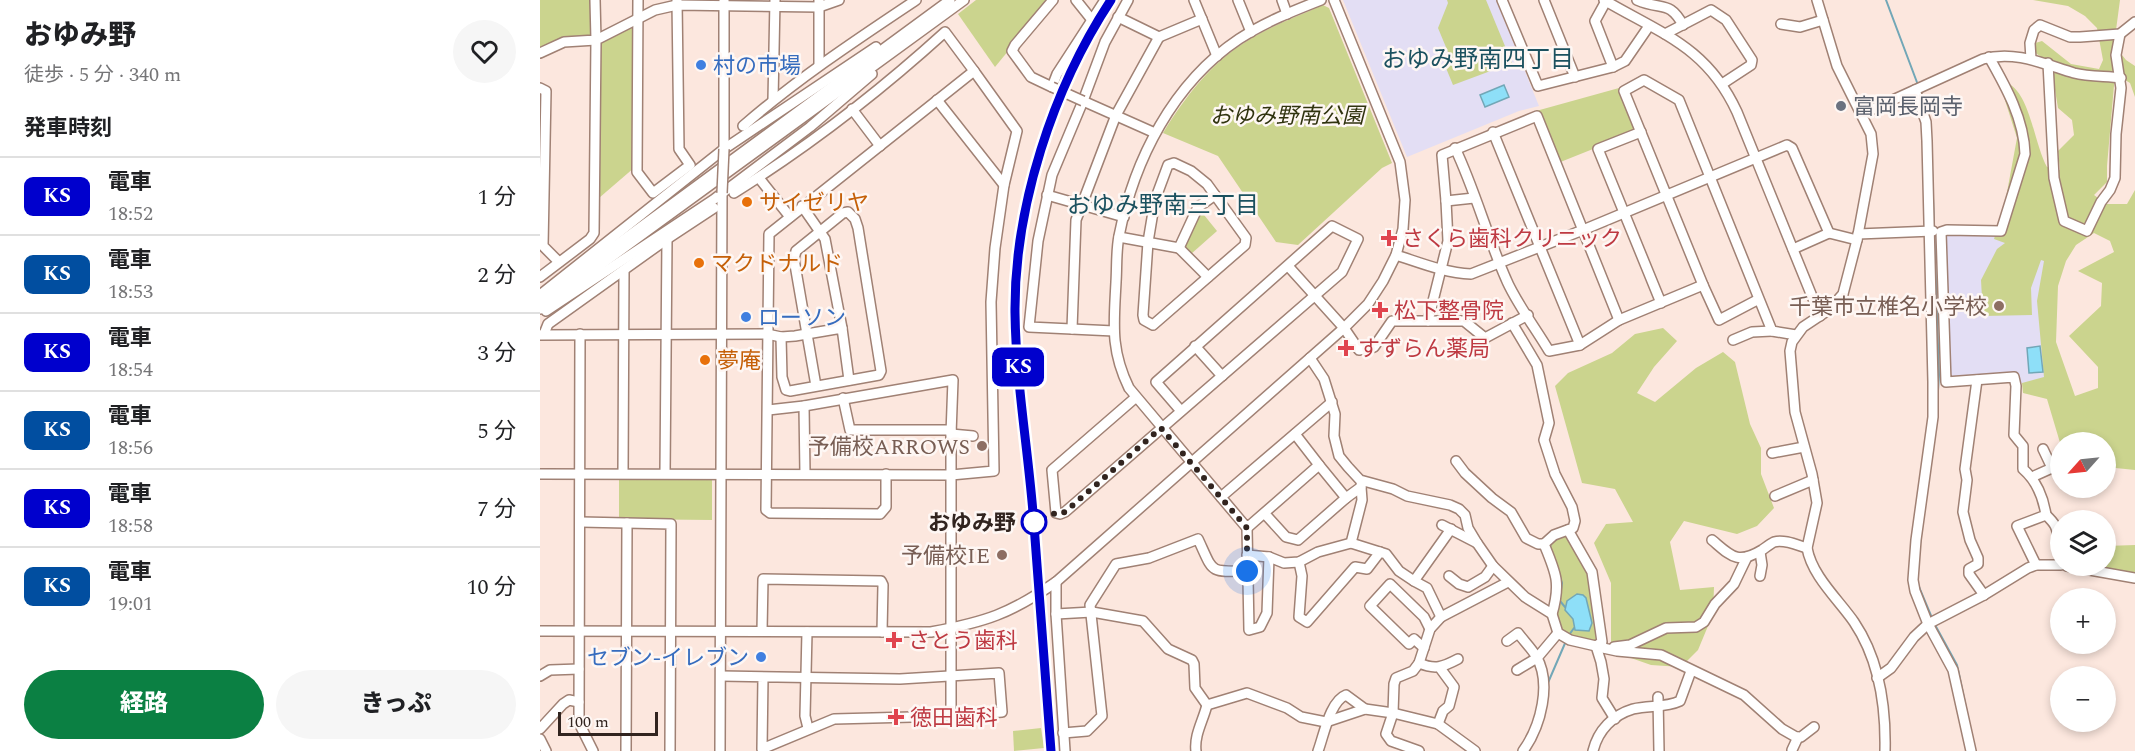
<!DOCTYPE html>
<html lang="ja">
<head>
<meta charset="utf-8">
<style>
	:root { --surface:#fff; --page:#f6f6f6; --text:#202124; --muted:#757577; --line:#e0e0e0; --accent:#0b8043 }
	body { margin:0; font-family:Spectral,"Noto Sans JP",serif; background:var(--page); color:var(--text); height:100vh; display:flex; flex-direction:column; font-size:22px; white-space:nowrap }
	* { box-sizing:border-box; margin:0 }
	p { font-size:20px; color:var(--muted) }
	.icon { flex:none; width:33px; height:33px; fill:none; stroke:currentColor; stroke-width:2; stroke-linecap:round; stroke-linejoin:round }
	.map { position:relative; flex:1; overflow:hidden }
	.panel { display:flex; flex-direction:column; background:var(--surface); width:540px }
	.panel>* { flex:none }
	.badge { padding:0 12px; border-radius:9px; font-size:21px; line-height:39px }
	.needle { width:39px; rotate:243deg }
	.fabs { position:absolute; left:1510px; top:432px; display:grid; gap:12px }
	.fabs a { display:grid; place-items:center; width:66px; height:66px; border-radius:50%; background:var(--surface); box-shadow:0 3px 9px #0003; font-size:30px }
	.scale { position:absolute; left:18px; bottom:15px; width:100px; box-sizing:border-box; padding-left:6px; border:3px solid #31241f; border-top:0; font-size:16px; line-height:21px; white-space:nowrap; color:#31241f; -webkit-text-stroke:4px #fef7f4; paint-order:stroke }
	.you { position:absolute; width:30px; height:30px; margin:-15px; border:4px solid #fff; border-radius:50%; background:#1a73e8; box-shadow:0 0 0 9px #1a73e833 }
	.map>.badge { position:absolute; translate:-50% -50%; box-shadow:0 0 0 3px #fff }
	h2 { padding:0 24px; font-size:22px; line-height:54px }
	.round { display:grid; place-items:center; flex:none; width:63px; height:63px; border-radius:32px; background:var(--page) }
	.headline { display:flex; align-items:center; justify-content:space-between; height:102px; padding:0 24px }
	h1 { font-size:28px; font-weight:800; line-height:45px }
	.cta { display:flex; gap:12px; margin-top:auto; padding:12px 24px }
	.cta a { flex:1; height:69px; border-radius:36px; background:var(--accent); color:#fff; font-size:24px; font-weight:800; line-height:69px; text-align:center }
	.cta a+a { background:var(--page); color:var(--text) }
	ul { padding:0; list-style:none }
	li { display:flex; align-items:center; gap:18px; height:78px; padding:0 24px; border-top:2px solid var(--line) }
	li div { flex:1 }
	li b { display:block; font-size:22px }
	li em { font-style:normal }
	li .badge { min-width:66px; font-weight:700; text-align:center }
	main { display:flex; flex:1; min-height:0 }
	.map>svg:first-child { display:block }
	.education { fill:#e3def4 }
	.green { fill:#cbd48e; fill-rule:evenodd }
	.water { fill:#8edff8; stroke:#72a7b7; stroke-width:1.5 }
	.lines { fill:none; stroke-linecap:round; stroke-linejoin:round }
	.stream { stroke:#72a7b7; stroke-width:2 }
	.minor-casing { stroke:#a08174; stroke-width:12 }
	.minor { stroke:#fff; stroke-width:9 }
	.rail-casing { stroke:#73635d; stroke-width:4.5 }
	.rail { stroke:#fef7f4; stroke-width:2; stroke-dasharray:7; stroke-linecap:butt }
	.minor-bridge-casing { stroke:#a08174; stroke-width:12; stroke-linecap:butt }
	.minor-bridge { stroke:#fff; stroke-width:9 }
	.line-casing { stroke:#fff; stroke-width:14 }
	.line { stroke:#0000cd; stroke-width:9 }
	.walk { stroke:#31241f; stroke-width:6; stroke-dasharray:0 10.8 }
	.shop-dot { fill:#3f7fe0; stroke:#fef7f4; stroke-width:2 }
	.worship-dot { fill:#6b7280; stroke:#fef7f4; stroke-width:2 }
	.food-dot { fill:#e8710a; stroke:#fef7f4; stroke-width:2 }
	.health-dot { fill:#e0444e; stroke:#fef7f4; stroke-width:2 }
	.education-dot { fill:#8d6e63; stroke:#fef7f4; stroke-width:2 }
	.stop-dot { fill:#fff; stroke:#0000cd; stroke-width:3 }
	.labels { text-anchor:middle; stroke-width:5; stroke-linejoin:round; paint-order:stroke }
	.shop-label { font-size:22px; fill:#366cbe; stroke:#fef7f4; text-anchor:start }
	.worship-label { font-size:22px; fill:#5b616d; stroke:#fef7f4; text-anchor:start }
	.park-label { font-size:22px; font-style:italic; fill:#30330f; stroke:#fef7f4 }
	.food-label { font-size:22px; fill:#c56008; stroke:#fef7f4; text-anchor:start }
	.health-label { font-size:22px; fill:#be3a42; stroke:#fef7f4; text-anchor:start }
	.education-label { font-size:22px; fill:#785e54; stroke:#fef7f4; text-anchor:end }
	.stop-label { font-size:22px; font-weight:bold; fill:#31241f; stroke:#fef7f4; text-anchor:end }
	.neighbourhood-label { font-size:24px; fill:#1b515f; stroke:#fef7f4 }
</style>
</head>
<body>
<main>
<section class="panel">
<div class="headline"><div><h1>おゆみ野</h1><p>徒歩 · 5 分 · 340 m</p></div><a class="round"><svg class="icon" aria-label="heart" viewBox="0 0 24 24"><path d="M12 20l-8-8c-3-5 5-10 8-4 3-6 11-1 8 4z"/></svg></a></div>
<h2>発車時刻</h2>
<ul>
<li><span class="badge" style="background:#0000cd;color:#fff">KS</span><div><b>電車</b><p>18:52</p></div><em>1 分</em></li>
<li><span class="badge" style="background:#014ea0;color:#fff">KS</span><div><b>電車</b><p>18:53</p></div><em>2 分</em></li>
<li><span class="badge" style="background:#0000cd;color:#fff">KS</span><div><b>電車</b><p>18:54</p></div><em>3 分</em></li>
<li><span class="badge" style="background:#014ea0;color:#fff">KS</span><div><b>電車</b><p>18:56</p></div><em>5 分</em></li>
<li><span class="badge" style="background:#0000cd;color:#fff">KS</span><div><b>電車</b><p>18:58</p></div><em>7 分</em></li>
<li><span class="badge" style="background:#014ea0;color:#fff">KS</span><div><b>電車</b><p>19:01</p></div><em>10 分</em></li>
</ul>
<div class="cta"><a>経路</a><a>きっぷ</a></div>
</section>
<div class="map">
<svg width="1595" height="751" viewBox="0 0 1595 751">
	<rect width="100%" height="100%" fill="#fce7de"/>
	<g class="education">
		<path d="M 803,0 L 956,0 L 999,106 L 979,111 L 867,157 Z"/>
		<path d="M 1403,234 L 1515,236 L 1511,382 L 1478,383 L 1477,376 L 1410,380 Z"/>
	</g>
	<g class="green">
		<path d="M 0,0 L 51,0 L 50,39 L 0,52 Z"/>
		<path d="M 436,0 L 510,0 L 455,67 L 418,14 Z"/>
		<path d="M 907,0 L 946,0 L 972,63 L 913,85 L 906,68 L 913,64 L 898,28 L 908,3 Z"/>
		<path d="M 1493,0 L 1580,0 L 1574,45 L 1586,60 L 1595,66 L 1595,97 L 1590,83 L 1575,74 L 1567,166 L 1567,182 L 1554,195 L 1566,204 L 1587,204 L 1595,190 L 1595,470 L 1566,467 L 1566,442 L 1521,442 L 1521,446 L 1507,399 L 1483,393 L 1482,383 L 1504,377 L 1497,301 L 1504,261 L 1501,260 L 1491,288 L 1492,315 L 1443,316 L 1441,280 L 1457,249 L 1465,243 L 1454,239 L 1465,203 L 1477,138 L 1463,94 L 1469,84 C 1490,95 1495,146 1507,167 L 1520,170 L 1518,151 L 1534,135 L 1532,120 L 1518,108 L 1513,78 L 1500,56 L 1485,46 L 1502,41 L 1531,64 L 1559,69 L 1563,60 L 1557,28 L 1545,16 L 1528,6 ZM 1554,233 L 1570,241 L 1574,252 L 1538,271 L 1562,283 L 1561,306 L 1529,336 L 1558,367 L 1558,388 L 1535,396 L 1516,342 L 1518,286 L 1526,261 L 1536,245 Z"/>
		<path d="M 783,5 L 789,8 L 852,163 L 842,168 L 758,245 L 736,242 L 678,156 L 623,133 C 645,97 671,63 707,41 C 731,26 758,16 783,5 Z"/>
		<path d="M 97,22 L 95,167 L 59,198 L 59,46 L 62,42 Z"/>
		<path d="M 1079,88 L 1098,131 L 1018,163 L 996,111 Z"/>
		<path d="M 660,210 L 677,231 L 651,254 L 643,246 Z"/>
		<path d="M 1123,328 L 1137,341 L 1114,367 L 1097,393 L 1115,402 L 1156,368 L 1183,352 L 1195,362 L 1210,424 L 1221,448 L 1221,474 L 1234,508 L 1217,526 L 1197,534 L 1144,521 L 1130,542 L 1140,590 L 1174,587 L 1173,614 L 1158,650 L 1141,667 L 1111,665 L 1071,651 L 1071,583 L 1054,543 L 1066,524 L 1093,522 L 1075,489 L 1042,483 L 1015,386 L 1028,373 L 1072,353 L 1095,334 Z"/>
		<path d="M 79,475 L 172,476 L 172,520 L 79,519 Z"/>
		<path d="M 1028,533 L 1050,573 L 1060,642 L 1056,644 L 1027,636 L 1018,629 L 1015,610 L 1019,595 L 1007,544 L 1012,539 Z"/>
		<path d="M 1595,545 L 1595,575 L 1555,566 L 1566,566 L 1566,546 Z"/>
		<path d="M 501,728 L 504,748 L 474,751 L 473,731 Z"/>
	</g>
	<g class="water">
		<path d="M 964,85 L 969,97 L 945,107 L 940,95 Z"/>
		<path d="M 1500,346 L 1503,372 L 1489,373 L 1487,348 Z"/>
		<path d="M 1037,594 L 1043,595 L 1046,598 L 1052,623 L 1049,631 L 1035,630 L 1033,619 L 1025,610 L 1027,601 Z"/>
	</g>
	<g class="lines">
		<g class="stream">
			<path d="M 1346,0 L 1378,85"/>
			<path d="M 1381,93 L 1385,104"/>
			<path d="M 1392,169 L 1399,375 L 1397,406"/>
			<path d="M 1017,539 L 1011,542 L 1010,547 L 1022,583 L 1019,603"/>
			<path d="M 1379,552 L 1385,504"/>
			<path d="M 1379,587 L 1392,618"/>
			<path d="M 1020,601 L 1025,607"/>
			<path d="M 1394,623 L 1417,665 L 1430,727"/>
			<path d="M 1029,635 L 1034,628"/>
			<path d="M 1007,685 L 1026,641"/>
		</g>
		<g class="minor-casing">
			<g id="minor">
				<path d="M 98,0 L 97,172 L 113,193 L 150,165 L 139,149 L 137,1"/>
				<path d="M 279,0 L 279,65"/>
				<path d="M 513,0 L 475,45 L 472,51 L 491,77 L 512,87 L 517,74 L 565,0"/>
				<path d="M 536,0 L 552,20"/>
				<path d="M 654,0 L 677,56"/>
				<path d="M 698,0 L 711,32"/>
				<path d="M 742,0 L 747,14"/>
				<path d="M 962,0 L 998,86 L 1073,67 L 1085,61 L 1109,26"/>
				<path d="M 1004,0 L 1035,77"/>
				<path d="M 1064,0 C 1122,34 1167,47 1197,112 L 1280,316"/>
				<path d="M 1097,0 C 1123,11 1129,0 1143,25"/>
				<path d="M 1277,0 L 1297,66 L 1331,134 L 1333,154 L 1317,240 L 1303,294 L 1290,309 L 1263,327 L 1252,342 L 1250,351 L 1255,412 L 1272,474 L 1277,503 L 1267,548 C 1272,576 1298,599 1314,622 C 1339,659 1346,707 1345,751"/>
				<path d="M 1066,1 L 1055,21 L 1073,67"/>
				<path d="M 578,17 L 619,37 L 662,19"/>
				<path d="M 1241,24 L 1260,27 L 1283,20"/>
				<path d="M 1125,34 L 1171,10 L 1186,20 L 1212,60 L 1211,65 L 1182,84"/>
				<path d="M 0,53 L 24,42 L 56,40 L 55,0"/>
				<path d="M 1449,57 C 1466,87 1484,119 1485,154 L 1461,231 L 1407,230 L 1401,232 L 1406,382 L 1474,377 L 1476,386 L 1474,435 L 1483,446 L 1483,469 C 1497,481 1503,496 1506,515 L 1477,526 L 1496,565"/>
				<path d="M 1491,59 L 1490,43 L 1494,30 L 1500,25 L 1530,37 L 1540,37 L 1580,34 L 1595,22"/>
				<path d="M 1508,63 L 1514,178 L 1524,221 L 1547,231 L 1561,202 L 1570,190 L 1575,178 L 1576,134 L 1581,88 L 1576,55 L 1580,34"/>
				<path d="M 0,88 L 6,91 L 3,246 L 19,262"/>
				<path d="M 1375,90 L 1386,122 L 1387,141 L 1393,382 L 1393,417 L 1376,540 L 1373,580 L 1375,591 L 1388,624 L 1413,670 L 1431,751"/>
				<path d="M 233,100 L 235,0"/>
				<path d="M 397,100 L 464,185"/>
				<path d="M 543,101 L 615,133"/>
				<path d="M 312,109 L 340,146"/>
				<path d="M 1322,114 L 1443,59 C 1475,50 1504,64 1534,73 C 1549,77 1566,76 1581,78"/>
				<path d="M 203,126 C 257,79 316,40 376,0"/>
				<path d="M 953,132 L 1040,345"/>
				<path d="M 1101,132 L 1058,149 L 1121,303"/>
				<path d="M 915,148 C 935,190 947,236 966,279 C 975,301 996,329 1009,351 L 1040,345 L 1079,320 L 1163,285"/>
				<path d="M 184,149 L 184,0"/>
				<path d="M 634,163 L 651,171 L 667,184 L 706,238 L 705,245 L 613,325 L 604,320 L 603,315 L 608,242 L 615,200 L 628,165 Z"/>
				<path d="M 219,178 L 250,217"/>
				<path d="M 194,193 C 269,146 340,91 405,32 L 434,71 L 229,234 L 226,510 L 230,513 L 340,514 L 346,507 L 346,474"/>
				<path d="M 507,195 L 584,217"/>
				<path d="M 906,201 L 934,198"/>
				<path d="M 262,206 L 285,239 L 302,328"/>
				<path d="M 1318,234 L 1393,231"/>
				<path d="M 579,237 L 639,248 L 658,207 L 675,195"/>
				<path d="M 639,248 L 668,277"/>
				<path d="M 1253,249 L 1289,233 L 1317,240"/>
				<path d="M 856,255 C 881,263 905,273 931,274 L 1043,230 L 1247,145 L 1252,148 L 1289,233"/>
				<path d="M 748,266 L 804,328 L 819,350 L 834,347 L 852,321 L 924,321 L 945,338 L 988,315"/>
				<path d="M 0,277 L 50,239 L 54,233 L 56,40 L 115,10 L 137,5 L 279,7 L 299,0"/>
				<path d="M 0,295 L 184,149 L 336,47"/>
				<path d="M 1219,299 L 1179,320 L 1163,285 L 1084,91 L 1104,80 L 1139,100 L 1232,331 L 1256,335"/>
				<path d="M 0,301 L 410,0"/>
				<path d="M 0,309 L 424,0"/>
				<path d="M 6,311 L 173,200 L 270,127 L 332,74"/>
				<path d="M 888,321 L 908,241 L 906,201 L 902,155 L 997,116 L 1079,320"/>
				<path d="M 972,323 L 997,365 L 1009,423 L 1004,440 L 1015,474 L 1032,507 L 1035,521 L 1033,528 L 1014,535 L 1004,544 C 1016,573 1021,583 1012,614"/>
				<path d="M 532,329 L 536,220 L 576,115 L 619,37"/>
				<path d="M 574,331 L 489,327 L 498,241 L 512,175 L 543,101 L 565,42 L 588,0"/>
				<path d="M 4,334 L 8,324 L 127,239 L 174,208"/>
				<path d="M 40,334 L 39,723 L 53,751"/>
				<path d="M 0,335 L 227,334 L 241,337 L 255,336 L 302,328 L 309,380"/>
				<path d="M 241,337 L 242,377 L 246,390 L 250,391 L 339,375 L 341,371 L 318,228 L 315,219 L 308,212 L 303,213 L 256,251 L 254,259 L 276,386"/>
				<path d="M 1193,340 L 1212,332 L 1232,331"/>
				<path d="M 655,346 L 682,376"/>
				<path d="M 770,358 L 784,379 L 795,414 L 794,436 L 799,456 L 808,467 L 820,480 L 853,489 L 867,496 L 910,505 L 919,509 L 925,515 L 928,528 L 937,543 L 953,566 L 985,597 L 1012,614 L 1018,633 L 1030,640 L 1056,646"/>
				<path d="M 1437,380 L 1425,469 L 1427,480 L 1423,512 L 1430,540 L 1438,558 L 1438,564 L 1429,569 L 1429,574 L 1444,595"/>
				<path d="M 303,398 L 310,430 L 411,430"/>
				<path d="M 595,398 L 512,470 L 516,513 L 520,514 L 525,512 L 802,272 L 818,239 L 792,226 L 616,382 L 641,411"/>
				<path d="M 264,406 L 265,474"/>
				<path d="M 228,410 L 264,406 L 413,380 L 411,434 L 411,716"/>
				<path d="M 411,434 L 433,436"/>
				<path d="M 755,434 L 779,465 L 707,528 L 589,388 C 570,349 574,323 576,282 C 577,267 576,251 579,236 C 594,160 633,83 699,39 C 725,22 753,11 781,0"/>
				<path d="M 1232,453 L 1264,447"/>
				<path d="M 916,461 L 925,473 L 952,498 L 971,512 L 986,538 L 998,544 L 1004,544"/>
				<path d="M 779,465 L 806,498 L 821,487 L 821,485"/>
				<path d="M 83,473 L 84,271"/>
				<path d="M 125,473 L 127,239"/>
				<path d="M 0,474 L 411,475 L 454,471 L 451,302 L 455,248 L 464,185 L 477,131 L 434,71"/>
				<path d="M 1492,477 L 1512,468 L 1503,449"/>
				<path d="M 1235,496 L 1273,480"/>
				<path d="M 681,497 L 792,402"/>
				<path d="M 725,514 L 746,537 L 758,540 L 806,498"/>
				<path d="M 1506,515 C 1522,530 1514,531 1521,545"/>
				<path d="M 1536,518 L 1537,520"/>
				<path d="M 41,522 L 131,524 L 130,751"/>
				<path d="M 902,525 L 937,543"/>
				<path d="M 707,528 L 709,630 L 720,627 L 727,613 L 729,557"/>
				<path d="M 1028,530 L 1052,572 L 1062,642 L 1056,646"/>
				<path d="M 1172,540 C 1191,556 1197,565 1222,550 C 1225,548 1230,544 1234,542 C 1244,539 1257,545 1267,548"/>
				<path d="M 811,543 L 846,554 L 859,571 L 874,581"/>
				<path d="M 1220,552 L 1222,565 L 1220,576"/>
				<path d="M 707,555 L 729,557 L 744,563 L 759,562 L 778,552 L 811,543 L 822,500 L 821,487"/>
				<path d="M 759,562 L 762,576 L 759,617 L 767,622 L 815,567 L 827,569 L 840,552"/>
				<path d="M 1527,566 L 1595,578"/>
				<path d="M 909,576 L 919,584 L 928,587 L 945,577 L 953,566"/>
				<path d="M 516,582 L 516,614 L 525,751"/>
				<path d="M 516,614 L 552,612 L 603,621 L 628,649 L 652,660 L 654,664 L 655,688 L 667,705 L 707,693 L 747,708 L 761,717 L 786,722 L 825,709 L 853,713 L 898,724 L 935,751"/>
				<path d="M 901,617 L 887,588 L 874,581 L 911,529"/>
				<path d="M 0,631 L 391,632 C 445,622 470,614 516,582 L 804,328 L 828,304 L 843,281 L 856,255 L 863,229 L 865,200 L 860,162 L 794,0"/>
				<path d="M 222,631 L 223,579 L 341,581 L 343,585 L 342,632"/>
				<path d="M 267,632 L 265,716 L 268,728"/>
				<path d="M 967,641 L 978,633 C 984,641 991,648 996,656 C 1012,683 1001,726 983,751"/>
				<path d="M 1056,646 L 1061,662 L 1064,679 L 1062,698 L 1075,719"/>
				<path d="M 1060,646 L 1063,648 L 1077,651 L 1121,655 L 1204,695 L 1242,729 L 1256,737 L 1261,737 L 1274,727"/>
				<path d="M 1074,647 L 1090,645 L 1126,628 L 1156,627 L 1164,622 L 1175,604 L 1194,584 L 1207,557"/>
				<path d="M 884,648 L 874,639 L 869,644 L 830,606 L 850,584 L 884,617 L 890,629"/>
				<path d="M 879,663 C 895,670 903,667 918,659"/>
				<path d="M 977,670 L 997,658 L 1018,633"/>
				<path d="M 0,676 L 10,670 L 39,669"/>
				<path d="M 181,676 L 360,679 L 459,673 L 462,712 L 411,716 L 294,719 L 222,749 L 223,677"/>
				<path d="M 1337,678 L 1351,668 L 1374,637 L 1388,624 L 1444,595 L 1488,568 L 1496,565 L 1521,565"/>
				<path d="M 1118,697 L 1119,751"/>
				<path d="M 898,724 L 903,711 L 909,706 L 914,687 L 900,668"/>
				<path d="M 0,729 L 23,704 L 29,700 L 39,702"/>
				<path d="M 523,733 L 547,731 L 562,716 L 550,605 L 576,564 L 609,558 L 658,539 C 674,573 668,572 707,571"/>
				<path d="M 0,739 L 6,751"/>
				<path d="M 1252,750 L 1258,737"/>
				<path d="M 86,751 L 87,523"/>
				<path d="M 180,751 L 182,193"/>
				<path d="M 656,751 C 654,735 663,721 667,705"/>
				<path d="M 778,751 C 784,735 790,701 806,695 L 825,709"/>
				<path d="M 879,751 L 851,741 L 846,734 L 853,713 L 854,684 L 856,678 L 873,671 L 879,663 L 890,629 L 901,617 L 968,582"/>
				<path d="M 1053,751 C 1058,730 1073,715 1093,709 C 1109,705 1125,708 1140,701 L 1151,671"/>
			</g>
		</g>
		<use href="#minor" class="minor"/>
		<g class="rail-casing">
			<path id="rail" d="M 511,751 C 507,704 503,658 500,611 C 498,581 497,550 494,520 C 486,450 473,379 475,308 C 478,200 511,90 571,0"/>
		</g>
		<use href="#rail" class="rail"/>
		<g class="minor-bridge-casing">
			<g id="minor-bridge">
				<path d="M 512,87 L 543,101"/>
				<path d="M 182,193 L 184,149"/>
			</g>
		</g>
		<use href="#minor-bridge" class="minor-bridge"/>
	</g>
	<g class="lines">
		<g class="line-casing">
			<path id="line" d="M 511,751 C 505,676 500,600 494,525 C 489,454 476,384 475,313 C 474,207 513,88 571,0"/>
		</g>
		<use href="#line" class="line"/>
		<path class="walk" d="M 494,522 L 516,513 L 520,514 L 525,512 L 621,428 L 707,528 L 707,571"/>
	</g>
	<g class="shop-dot">
		<circle cx="161" cy="65" r="6"/>
		<circle cx="206" cy="317" r="6"/>
		<circle cx="221" cy="657" r="6"/>
	</g>
	<circle class="worship-dot" cx="1301" cy="106" r="6"/>
	<g class="food-dot">
		<circle cx="207" cy="202" r="6"/>
		<circle cx="159" cy="263" r="6"/>
		<circle cx="165" cy="360" r="6"/>
	</g>
	<g class="health-dot">
		<path d="M846 229h6v6h6v6h-6v6h-6v-6h-6v-6h6z"/>
		<path d="M837 301h6v6h6v6h-6v6h-6v-6h-6v-6h6z"/>
		<path d="M803 339h6v6h6v6h-6v6h-6v-6h-6v-6h6z"/>
		<path d="M351 631h6v6h6v6h-6v6h-6v-6h-6v-6h6z"/>
		<path d="M353 708h6v6h6v6h-6v6h-6v-6h-6v-6h6z"/>
	</g>
	<g class="education-dot">
		<circle cx="1459" cy="306" r="6"/>
		<circle cx="442" cy="446" r="6"/>
		<circle cx="462" cy="555" r="6"/>
	</g>
	<circle class="stop-dot" cx="494" cy="522" r="12"/>
	<g class="labels">
		<g class="shop-label">
			<text x="173" y="73">村の市場</text>
			<text x="218" y="325">ローソン</text>
			<text x="209" y="665" text-anchor="end">セブン-イレブン</text>
		</g>
		<g class="worship-label">
			<text x="1313" y="114">富岡長岡寺</text>
		</g>
		<g class="park-label">
			<text x="747" y="123">おゆみ野南公園</text>
		</g>
		<g class="food-label">
			<text x="219" y="210">サイゼリヤ</text>
			<text x="171" y="271">マクドナルド</text>
			<text x="177" y="368">夢庵</text>
		</g>
		<g class="health-label">
			<text x="862" y="246">さくら歯科クリニック</text>
			<text x="854" y="318">松下整骨院</text>
			<text x="818" y="356">すずらん薬局</text>
			<text x="368" y="648">さとう歯科</text>
			<text x="370" y="725">徳田歯科</text>
		</g>
		<g class="education-label">
			<text x="1447" y="314">千葉市立椎名小学校</text>
			<text x="430" y="454">予備校ARROWS</text>
			<text x="450" y="563">予備校IE</text>
		</g>
		<g class="stop-label">
			<text x="476" y="530">おゆみ野</text>
		</g>
		<g class="neighbourhood-label">
			<text x="938" y="67">おゆみ野南四丁目</text>
			<text x="623" y="213">おゆみ野南三丁目</text>
		</g>
	</g>
</svg>
<div class="fabs">
<a><svg class="needle" viewBox="-14 -14 28 28"><path d="M0-13l5 13h-10z" fill="#e53935"/><path d="M0 13l5-13h-10z" fill="#757577"/></svg></a>
<a><svg class="icon" aria-label="layers" viewBox="0 0 24 24"><path d="M12 4l9 5-9 5-9-5zM3 14l9 5 9-5"/></svg></a>
<a>+</a>
<a>−</a>
</div>
<div class="scale">100 m</div>
<div class="you" style="left:707px;top:571px"></div>
<b class="badge" style="left:478px;top:367px;background:#0000cd;color:#fff">KS</b>
</div>
</main>
</body>
</html>
